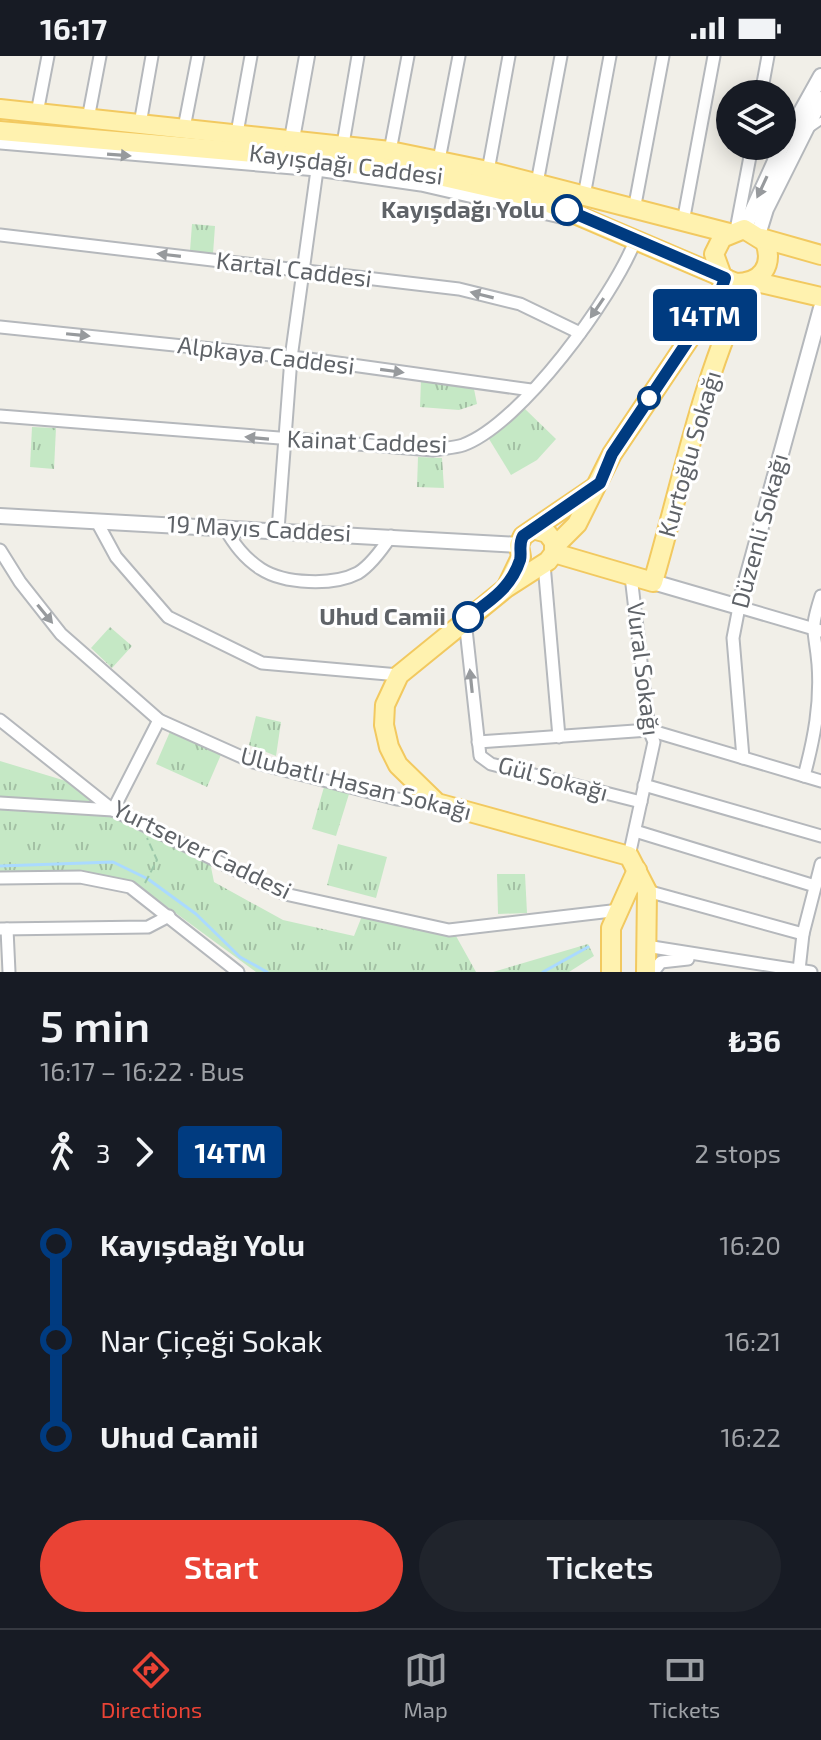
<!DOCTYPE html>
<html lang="en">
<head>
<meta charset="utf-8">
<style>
	:root { --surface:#171b24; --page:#20242c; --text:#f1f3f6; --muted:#9ea1a6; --line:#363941; --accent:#ea4335 }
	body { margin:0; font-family:"Exo 2",sans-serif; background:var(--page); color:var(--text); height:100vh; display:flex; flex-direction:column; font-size:30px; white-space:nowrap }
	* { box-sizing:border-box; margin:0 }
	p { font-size:26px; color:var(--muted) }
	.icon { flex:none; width:44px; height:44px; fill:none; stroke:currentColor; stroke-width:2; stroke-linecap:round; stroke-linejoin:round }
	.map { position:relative; height:916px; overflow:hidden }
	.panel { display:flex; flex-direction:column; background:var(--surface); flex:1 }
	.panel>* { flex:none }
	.badge { padding:0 16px; border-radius:6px; font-size:28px; line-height:52px }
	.tools { position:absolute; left:716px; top:24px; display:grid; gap:16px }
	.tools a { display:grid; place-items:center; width:80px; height:80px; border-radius:50%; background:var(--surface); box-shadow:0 4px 20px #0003; font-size:40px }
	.map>.badge { position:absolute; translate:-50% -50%; box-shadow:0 0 0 4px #fff }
	.legs { display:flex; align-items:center; gap:12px; height:88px; padding:0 40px; font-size:26px }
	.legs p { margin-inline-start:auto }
	.head { display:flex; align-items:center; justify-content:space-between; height:136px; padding:0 40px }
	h1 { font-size:44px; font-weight:600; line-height:60px }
	.cta { display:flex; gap:16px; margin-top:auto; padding:16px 40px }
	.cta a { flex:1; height:92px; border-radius:48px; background:var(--accent); color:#fff; font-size:32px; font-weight:600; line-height:92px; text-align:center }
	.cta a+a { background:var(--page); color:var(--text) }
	ul { padding:0 40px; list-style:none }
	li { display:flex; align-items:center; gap:28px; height:96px; font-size:30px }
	li i { display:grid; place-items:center; width:12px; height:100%; margin:0 10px; background:currentColor }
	li i::after { content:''; width:20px; height:20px; margin:-10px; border:6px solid; border-radius:50%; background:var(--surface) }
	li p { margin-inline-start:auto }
	li:first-child i { background:linear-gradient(#0000 50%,currentColor 0) }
	li:last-child i { background:linear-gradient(currentColor 50%,#0000 0) }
	.status { display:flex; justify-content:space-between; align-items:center; height:56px; padding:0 40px; background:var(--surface); direction:ltr }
	.status svg { height:22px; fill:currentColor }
	.tabs { display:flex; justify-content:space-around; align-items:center; height:112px; border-top:2px solid var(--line); background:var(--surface); font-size:22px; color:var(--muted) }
	.tabs a { display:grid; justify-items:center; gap:4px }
	.tabs .selected { color:var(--accent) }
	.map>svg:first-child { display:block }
	.grass { fill:url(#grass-tufts) }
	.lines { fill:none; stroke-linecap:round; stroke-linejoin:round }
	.stream { stroke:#aadaff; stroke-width:3 }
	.service-casing { stroke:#b5b8bc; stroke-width:10 }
	.minor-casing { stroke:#b5b8bc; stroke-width:15 }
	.tertiary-casing { stroke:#b5b8bc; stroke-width:18 }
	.primary-casing { stroke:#f2c960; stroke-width:22 }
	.path { stroke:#9cc7a9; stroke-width:2; stroke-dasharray:8 4; stroke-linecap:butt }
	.service { stroke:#fff; stroke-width:6 }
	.minor { stroke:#fff; stroke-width:11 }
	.tertiary { stroke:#fff; stroke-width:14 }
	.primary { stroke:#fff2af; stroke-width:18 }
	.oneway { fill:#979a9d }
	.line-1-casing { stroke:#fff; stroke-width:18 }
	.line-1 { stroke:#003b80; stroke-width:12 }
	.stop-1-dot { fill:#fff; stroke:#003b80; stroke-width:4 }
	.labels { text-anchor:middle; stroke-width:6; stroke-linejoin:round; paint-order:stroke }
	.street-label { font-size:24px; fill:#5f6368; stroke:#fff }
	.stop-label { font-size:24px; font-weight:bold; fill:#5f6368; stroke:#fff; text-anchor:end }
</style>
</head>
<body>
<div class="status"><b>16:17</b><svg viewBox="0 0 49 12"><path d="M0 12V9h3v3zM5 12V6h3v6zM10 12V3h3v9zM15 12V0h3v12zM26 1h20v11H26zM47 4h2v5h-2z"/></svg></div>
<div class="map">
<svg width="821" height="916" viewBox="0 0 821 916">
	<defs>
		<pattern id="grass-tufts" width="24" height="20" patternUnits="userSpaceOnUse" patternTransform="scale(2)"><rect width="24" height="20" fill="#c5e8c5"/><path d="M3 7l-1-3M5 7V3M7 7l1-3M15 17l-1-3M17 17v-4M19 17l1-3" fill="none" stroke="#a3c0a4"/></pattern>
	</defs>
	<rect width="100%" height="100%" fill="#f1efe8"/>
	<g class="grass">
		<path d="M 192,168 L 215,170 L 213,198 L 190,195 Z"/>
		<path d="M 421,324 L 473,328 L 477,348 L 459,354 L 420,351 Z"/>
		<path d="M 524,352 L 556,383 L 537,404 L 511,419 L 489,383 Z"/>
		<path d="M 32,371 L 56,372 L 54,413 L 30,411 Z"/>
		<path d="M 418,401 L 442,402 L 444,432 L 417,431 Z"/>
		<path d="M 110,571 L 132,590 L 112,612 L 91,592 Z"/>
		<path d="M 256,660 L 281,666 L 276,700 L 249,689 Z"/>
		<path d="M 172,671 L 223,694 L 207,731 L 156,708 Z"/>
		<path d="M 0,705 L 66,725 L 116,760 L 210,806 L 214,826 L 283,864 L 354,880 L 362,860 L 456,880 L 476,916 L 256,916 L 132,825 L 87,816 L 0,818 Z"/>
		<path d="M 324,731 L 349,738 L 336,780 L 312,773 Z"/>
		<path d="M 338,788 L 387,801 L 376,842 L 327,829 Z"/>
		<path d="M 497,818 L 525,818 L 527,857 L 498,858 Z"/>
		<path d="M 588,888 L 594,900 L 569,916 L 493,916 Z"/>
	</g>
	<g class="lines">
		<g class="stream">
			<path d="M 0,810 L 113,806 L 148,823 L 196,858 L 240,901 L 267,916"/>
			<path d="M 543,916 L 588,891"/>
		</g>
		<g class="service-casing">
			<path id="service" d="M 808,74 L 821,65"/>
		</g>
		<g class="minor-casing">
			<g id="minor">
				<path d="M 761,38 L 768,0"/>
				<path d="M 37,57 L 48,0"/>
				<path d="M 88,63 L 100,0"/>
				<path d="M 140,68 L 152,0"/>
				<path d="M 184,72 L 198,0"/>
				<path d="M 237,77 L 251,0"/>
				<path d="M 0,87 L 317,114 L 421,129 L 569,163"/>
				<path d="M 343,88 L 358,0"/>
				<path d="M 390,95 L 408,0"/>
				<path d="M 439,104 L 459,0"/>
				<path d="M 488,115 L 509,0"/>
				<path d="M 537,127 L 561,0"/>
				<path d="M 584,140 L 610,0"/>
				<path d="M 634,154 L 663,0"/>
				<path d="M 683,166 L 714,0"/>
				<path d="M 736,174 L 752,90"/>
				<path d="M 0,179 L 459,233 L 520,248 L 580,277"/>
				<path d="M 0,271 L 309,303 L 531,334"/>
				<path d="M 0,360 L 433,394 C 442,392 454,392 463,389 C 521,368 613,241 635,185"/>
				<path d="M 97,466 L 116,501 L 168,561 L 262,607 L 399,619"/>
				<path d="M 224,471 C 234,488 244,502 261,513 C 284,528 333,530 358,517 C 371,509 383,492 391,480"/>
				<path d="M 278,474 L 291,302 L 317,114"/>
				<path d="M 0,494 L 20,526 L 61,578 L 159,664 L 253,706 L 397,743 L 437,747"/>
				<path d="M 544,508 L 559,681"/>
				<path d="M 465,564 L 480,700 L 491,708 L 641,746"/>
				<path d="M 0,664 L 113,754 L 285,838 L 449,874 L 620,854"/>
				<path d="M 478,686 L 649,674 L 821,725"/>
				<path d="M 743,702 L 733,582 L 739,551 L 821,575"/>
				<path d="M 804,720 C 814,683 821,647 818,608 C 815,572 809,577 821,540"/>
				<path d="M 644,729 L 821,780"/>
				<path d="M 0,747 L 113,754 L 159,664"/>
				<path d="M 635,775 L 815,830"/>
				<path d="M 629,800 L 654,686 L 649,674 L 631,520"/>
				<path d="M 0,822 L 80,821 L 130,831 L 238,916"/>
				<path d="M 647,835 L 803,878"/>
				<path d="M 0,873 L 148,871 L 169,860"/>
				<path d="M 7,873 L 9,916"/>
				<path d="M 646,890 L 811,916"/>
				<path d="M 799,914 L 803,878 L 821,808"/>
				<path d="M 653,916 L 661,906 L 688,903"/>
			</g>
		</g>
		<g class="tertiary-casing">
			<g id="tertiary">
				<path d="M 782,90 L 821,20"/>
				<path d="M 290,94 L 307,0"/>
				<path d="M 744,173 L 782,90"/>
				<path d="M 758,179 L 766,153 L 821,43"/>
				<path d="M 0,460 L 519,489"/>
				<path d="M 653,526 L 739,551 L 821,252"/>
			</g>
		</g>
		<g class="primary-casing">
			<g id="primary">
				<path d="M 0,53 L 390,95 L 488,115 L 729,177"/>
				<path d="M 0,75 L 289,100 L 426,117 L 537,142 L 736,227 C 761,227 774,210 765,186 L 744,173 L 722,182 L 714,198 L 722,220"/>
				<path d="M 761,182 L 821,199"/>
				<path d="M 752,225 L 821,241"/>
				<path d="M 536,474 L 547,477 L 554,486 L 554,497 L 548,505 L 506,532 L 399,619 L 385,649 L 384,669 L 389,691 L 398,709 L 437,747 L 629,800 L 647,835 L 646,916"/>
				<path d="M 554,491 L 577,468 L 612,398 L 720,237 L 725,222"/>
				<path d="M 554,497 L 653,526 C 682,427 702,320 748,227"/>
				<path d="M 507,530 L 521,501 L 519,489 L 523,480 L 595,431"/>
				<path d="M 611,916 L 611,872 L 637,814"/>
			</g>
		</g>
		<path class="path" d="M 145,827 L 157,804 L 147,782"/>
		<use href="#service" class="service"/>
		<use href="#minor" class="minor"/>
		<use href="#tertiary" class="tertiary"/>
		<use href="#primary" class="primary"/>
	</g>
	<defs><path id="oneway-solid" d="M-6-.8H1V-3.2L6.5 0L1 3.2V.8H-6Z" transform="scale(2)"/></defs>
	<g class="oneway">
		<use href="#oneway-solid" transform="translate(119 99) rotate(4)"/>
		<use href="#oneway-solid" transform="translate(762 131) rotate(115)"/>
		<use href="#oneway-solid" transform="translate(169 199) rotate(-173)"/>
		<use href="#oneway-solid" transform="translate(482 239) rotate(-166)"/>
		<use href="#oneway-solid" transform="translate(597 252) rotate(124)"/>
		<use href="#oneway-solid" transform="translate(78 279) rotate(6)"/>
		<use href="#oneway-solid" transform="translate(392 315) rotate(8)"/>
		<use href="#oneway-solid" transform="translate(257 382) rotate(-175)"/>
		<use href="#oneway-solid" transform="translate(45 558) rotate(51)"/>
		<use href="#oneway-solid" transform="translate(471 625) rotate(-96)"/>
	</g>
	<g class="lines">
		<g class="line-1-casing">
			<path id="line-1" d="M 468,561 C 490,545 511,532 520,504 C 522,496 518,489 523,480 L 600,427 L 612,398 L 720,237 L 725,222 L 567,154"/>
		</g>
		<use href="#line-1" class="line-1"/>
	</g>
	<g class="stop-1-dot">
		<circle cx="567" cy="154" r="14"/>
		<circle cx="649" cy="342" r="10"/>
		<circle cx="468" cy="561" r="14"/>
	</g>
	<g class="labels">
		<g class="street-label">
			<text transform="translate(346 109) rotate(7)" y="8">Kayışdağı Caddesi</text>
			<text transform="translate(294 214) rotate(7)" y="8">Kartal Caddesi</text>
			<text transform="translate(266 300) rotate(7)" y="8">Alpkaya Caddesi</text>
			<text transform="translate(367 386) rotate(2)" y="8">Kainat Caddesi</text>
			<text transform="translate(690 398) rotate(-74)" y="8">Kurtoğlu Sokağı</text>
			<text transform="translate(259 473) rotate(3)" y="8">19 Mayıs Caddesi</text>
			<text transform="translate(760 475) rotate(-75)" y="8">Düzenli Sokağı</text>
			<text transform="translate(643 613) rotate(83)" y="8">Vural Sokağı</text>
			<text transform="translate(553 723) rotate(15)" y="8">Gül Sokağı</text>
			<text transform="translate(356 728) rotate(14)" y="8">Ulubatlı Hasan Sokağı</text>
			<text transform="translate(202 794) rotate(26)" y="8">Yurtsever Caddesi</text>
		</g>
		<g class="stop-label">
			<text x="545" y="162">Kayışdağı Yolu</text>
			<text x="446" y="569">Uhud Camii</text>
		</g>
	</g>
</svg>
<div class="tools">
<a><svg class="icon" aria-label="layers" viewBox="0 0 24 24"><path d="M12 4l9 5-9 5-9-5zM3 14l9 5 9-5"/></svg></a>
</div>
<b class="badge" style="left:705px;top:259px;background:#003b80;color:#fff">14TM</b>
</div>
<section class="panel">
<div class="head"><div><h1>5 min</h1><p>16:17 – 16:22 · Bus</p></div><b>₺36</b></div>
<div class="legs"><svg class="icon" aria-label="walk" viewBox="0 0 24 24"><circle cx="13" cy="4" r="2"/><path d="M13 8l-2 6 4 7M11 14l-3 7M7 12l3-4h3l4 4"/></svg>3<svg class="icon" aria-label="forward" viewBox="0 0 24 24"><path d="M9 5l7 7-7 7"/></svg><b class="badge" style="background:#003b80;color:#fff">14TM</b><p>2 stops</p></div>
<ul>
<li><i style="color:#003b80"></i><b>Kayışdağı Yolu</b><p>16:20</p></li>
<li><i style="color:#003b80"></i><span>Nar Çiçeği Sokak</span><p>16:21</p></li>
<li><i style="color:#003b80"></i><b>Uhud Camii</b><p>16:22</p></li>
</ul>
<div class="cta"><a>Start</a><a>Tickets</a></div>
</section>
<nav class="tabs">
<a class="selected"><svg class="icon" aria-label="directions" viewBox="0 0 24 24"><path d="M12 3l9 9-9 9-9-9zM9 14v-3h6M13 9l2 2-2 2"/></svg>Directions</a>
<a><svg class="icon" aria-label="map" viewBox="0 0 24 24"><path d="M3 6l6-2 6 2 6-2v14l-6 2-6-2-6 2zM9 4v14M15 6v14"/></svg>Map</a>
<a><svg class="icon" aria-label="tickets" viewBox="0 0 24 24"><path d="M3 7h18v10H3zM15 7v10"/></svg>Tickets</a>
</nav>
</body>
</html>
